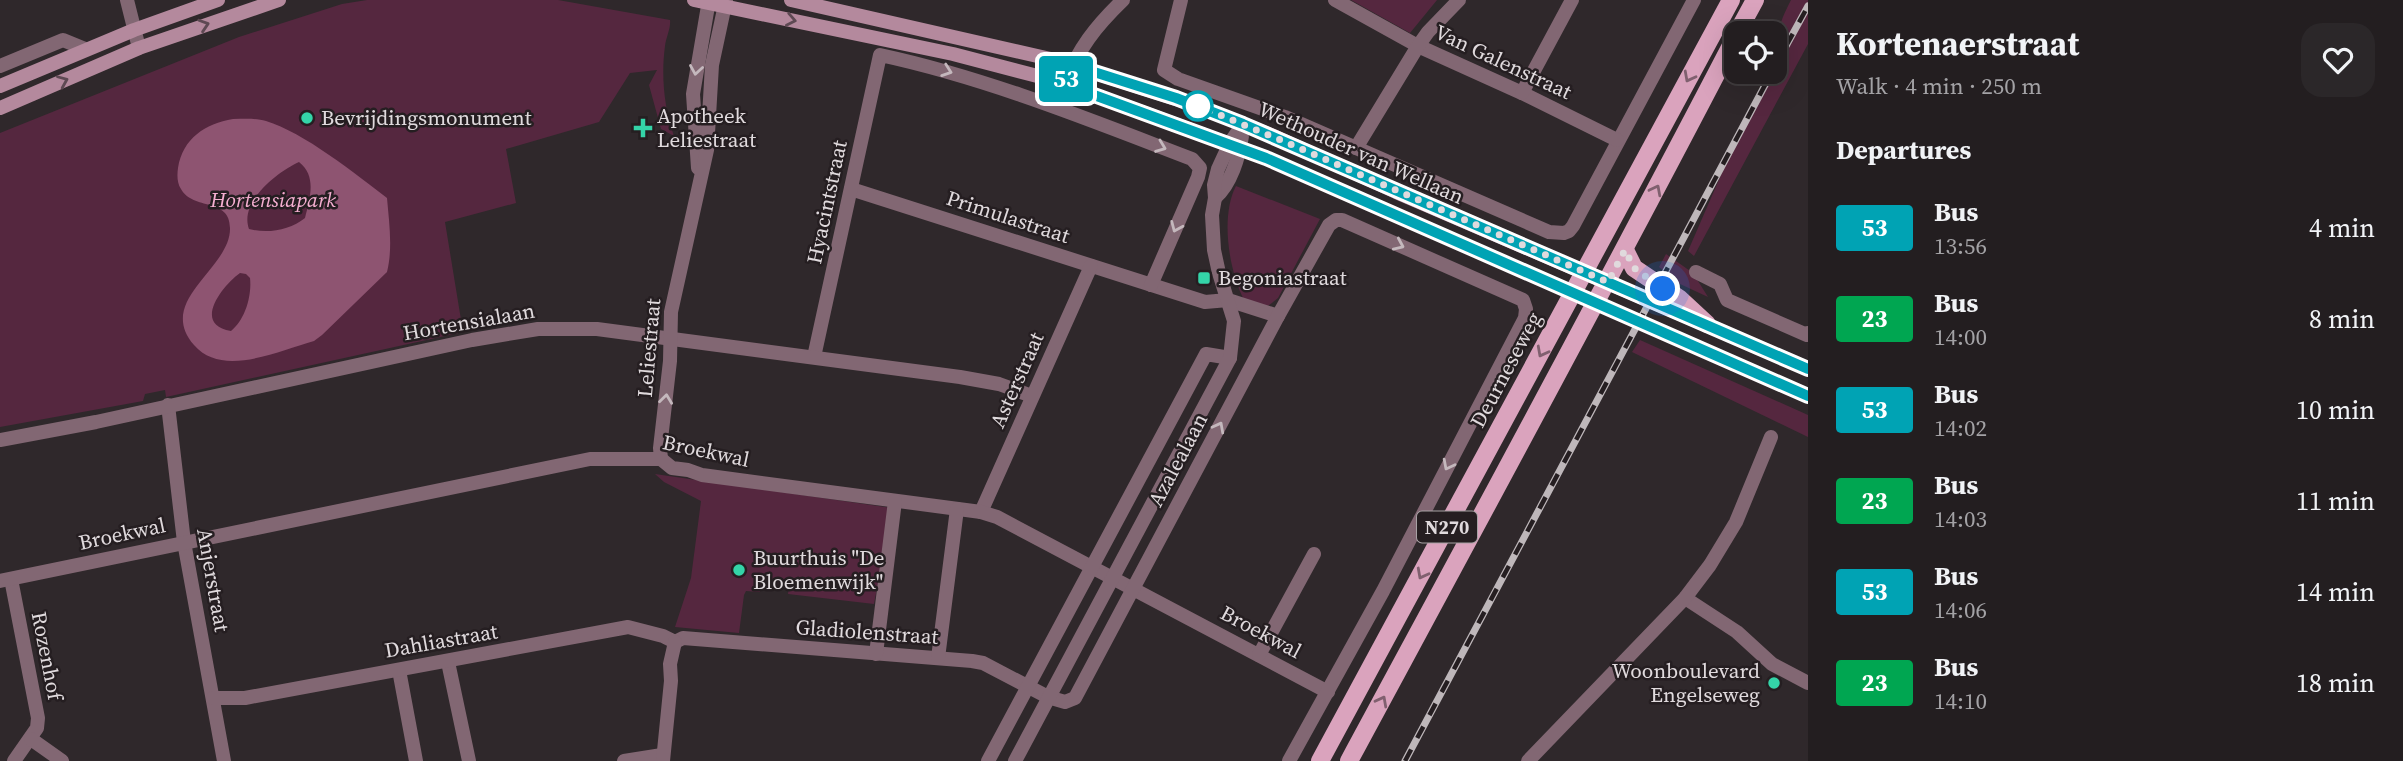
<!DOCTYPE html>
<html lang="en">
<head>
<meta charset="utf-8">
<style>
	:root { --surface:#231e20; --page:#2b2729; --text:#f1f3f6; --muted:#a3a2a5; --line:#403c3e }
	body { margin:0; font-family:"Source Serif 4",serif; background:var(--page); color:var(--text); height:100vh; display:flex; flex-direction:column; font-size:26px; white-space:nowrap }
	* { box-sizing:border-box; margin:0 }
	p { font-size:23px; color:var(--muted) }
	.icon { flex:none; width:38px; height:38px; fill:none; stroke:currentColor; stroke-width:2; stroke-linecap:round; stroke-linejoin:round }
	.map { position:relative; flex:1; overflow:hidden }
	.drawer { display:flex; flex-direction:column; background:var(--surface); width:595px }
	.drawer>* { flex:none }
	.badge { padding:0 14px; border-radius:5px; font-size:24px; line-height:46px }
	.buttons { position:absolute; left:1724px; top:21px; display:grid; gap:14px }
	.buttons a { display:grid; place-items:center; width:63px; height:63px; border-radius:14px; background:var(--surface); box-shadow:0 7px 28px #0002,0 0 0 2px var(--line); font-size:35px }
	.you { position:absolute; width:35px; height:35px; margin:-18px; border:5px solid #fff; border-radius:50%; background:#1a73e8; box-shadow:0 0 0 10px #1a73e833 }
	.map>.badge { position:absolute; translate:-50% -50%; box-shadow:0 0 0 4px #fff }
	h2 { padding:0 28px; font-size:26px; line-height:63px }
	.round { display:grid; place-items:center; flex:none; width:74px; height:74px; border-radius:21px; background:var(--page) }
	.headline { display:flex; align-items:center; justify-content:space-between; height:119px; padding:0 28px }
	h1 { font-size:33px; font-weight:700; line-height:52px }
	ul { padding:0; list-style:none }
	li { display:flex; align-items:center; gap:21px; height:91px; padding:0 28px }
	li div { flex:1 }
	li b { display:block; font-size:26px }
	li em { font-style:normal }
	li .badge { min-width:77px; font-weight:700; text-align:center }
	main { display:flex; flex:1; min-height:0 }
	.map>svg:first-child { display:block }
	.green { fill:#55273f }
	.water { fill:#8e5471; fill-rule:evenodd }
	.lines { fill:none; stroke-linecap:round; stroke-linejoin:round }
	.street { stroke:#826773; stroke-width:14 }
	.secondary { stroke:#b4899d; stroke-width:14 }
	.primary { stroke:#daa3bd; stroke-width:18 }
	.rail-casing { stroke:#beb7ba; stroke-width:7 }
	.rail { stroke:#251e21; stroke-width:4.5; stroke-dasharray:13; stroke-linecap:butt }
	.oneway { stroke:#5e4953 }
	.oneway2 { stroke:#c4b8bd }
	.oneway3 { stroke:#80606f }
	.line-casing { stroke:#fff; stroke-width:16 }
	.line { stroke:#00a3b4; stroke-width:10 }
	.walk { stroke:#e0dadd; stroke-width:7; stroke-dasharray:0 12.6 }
	.stop-dot { fill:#fff; stroke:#00a3b4; stroke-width:3.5 }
	.poi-dot { fill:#34d4a8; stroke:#251e21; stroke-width:2.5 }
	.labels { text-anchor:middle; stroke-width:5; stroke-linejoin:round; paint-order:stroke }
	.shield { fill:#251e21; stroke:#a8a2a5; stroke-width:2 }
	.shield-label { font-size:19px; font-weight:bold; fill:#e0dadd }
	.street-label { font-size:21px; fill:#e0dadd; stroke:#251e21 }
	.poi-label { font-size:21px; fill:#e0dadd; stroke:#251e21; text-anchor:start }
	.park-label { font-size:21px; font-style:italic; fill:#f6afd1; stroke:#251e21 }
</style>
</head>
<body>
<main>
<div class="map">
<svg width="1808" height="761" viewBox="0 0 1808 761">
	<rect width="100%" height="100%" fill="#2f282b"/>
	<g class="green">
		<path d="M 367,0 L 558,0 L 670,20 C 671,28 666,37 665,46 C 661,76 664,108 674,136 L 661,129 L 649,85 L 657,70 L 630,73 L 599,122 L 506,149 L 516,203 L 445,222 L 463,332 L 166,397 L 165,390 L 145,394 L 143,401 L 0,427 L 0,133 L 239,37 L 342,4 Z"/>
		<path d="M 1351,0 L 1437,0 L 1410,33 Z"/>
		<path d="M 1791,0 L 1808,0 L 1808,44 L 1694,256 L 1688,251 L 1747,115 L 1769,72 L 1774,72 C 1774,42 1777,27 1791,0 Z"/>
		<path d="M 1236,186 L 1320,219 L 1278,298 L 1268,306 L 1244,300 C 1229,271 1220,216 1236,186 Z"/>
		<path d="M 1666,254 L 1693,273 L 1708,297 L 1680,284 L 1659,267 Z"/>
		<path d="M 1640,340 L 1808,415 L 1808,437 L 1632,352 Z"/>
		<path d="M 655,474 L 892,508 L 874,604 L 788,594 L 789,585 L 762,581 L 760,592 L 746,591 L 744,595 L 739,633 L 675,627 L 691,578 L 701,501 L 664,482 Z"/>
	</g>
	<path class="water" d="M 233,119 C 244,119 256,118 266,121 C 303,132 356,174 387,198 C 389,222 393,248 387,272 L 322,335 L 314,341 C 278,351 222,378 194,345 C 155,300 231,269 230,228 C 230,197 193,211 181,189 C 177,183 177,175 178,168 C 183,138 205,124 233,119 ZM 299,162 C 317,176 310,198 305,218 C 290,230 268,234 249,229 C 239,202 277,172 299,162 ZM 240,273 L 246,274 L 250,278 C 252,296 245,320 231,331 C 192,325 222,286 240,273 Z"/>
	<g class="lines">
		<g class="street">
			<path d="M 127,0 L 139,48"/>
			<path d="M 1181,0 L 1164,70 L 1178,79 L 1285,117 L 1549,232 L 1564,233 L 1569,231 L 1573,226 L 1694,0"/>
			<path d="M 1335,0 L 1418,46 L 1522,93 L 1617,140"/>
			<path d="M 0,66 L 63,40 L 85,49"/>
			<path d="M 1064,84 C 1079,48 1095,27 1123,0"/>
			<path d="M 1522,93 L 1572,0"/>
			<path d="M 1356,148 L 1418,46 L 1428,32 L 1459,0"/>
			<path d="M 698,168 L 693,94 L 709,0"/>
			<path d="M 851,189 L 1205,302 L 1228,300 L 1278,316"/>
			<path d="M 1215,198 C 1231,184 1239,157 1242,136"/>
			<path d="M 1696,272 L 1720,284 L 1727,300 L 1807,335 L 1808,333"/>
			<path d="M 814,357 L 880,55 C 987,78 1090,120 1192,159 L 1200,168 L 1198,177 L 1151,285"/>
			<path d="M 168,405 L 184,542 L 224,761"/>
			<path d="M 0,440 L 96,422 L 472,340 L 538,329 L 597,329 L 960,377 L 999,384 L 1032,396"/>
			<path d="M 661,459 L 660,448 L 670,361 L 671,312 L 707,150 L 712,65 L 726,0"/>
			<path d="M 981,512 L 1091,266"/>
			<path d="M 11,579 L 38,718 L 37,728 L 14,761"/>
			<path d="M 0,581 L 590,459 L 661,459 L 672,468 L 688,470 L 702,475 L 981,512 L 997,517 L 1328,692"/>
			<path d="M 1685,598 L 1737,632 L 1772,664 L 1808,683"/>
			<path d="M 675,642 L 683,638 L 972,661 L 983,663 L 1048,697 L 1065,702 L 1075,698 L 1278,316 L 1329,225 L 1336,220 L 1342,220 L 1523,300 L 1526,309 L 1525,318 L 1383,591 L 1289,761"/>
			<path d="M 876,654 L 895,501"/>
			<path d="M 1259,655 L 1314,554"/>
			<path d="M 938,658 L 957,509"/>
			<path d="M 448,662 L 469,761"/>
			<path d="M 399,670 L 416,761"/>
			<path d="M 213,698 L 245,698 L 628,627 L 663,636 L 675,642"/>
			<path d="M 31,739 L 62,761"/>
			<path d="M 624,761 L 662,755"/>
			<path d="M 663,761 L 671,681 L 670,664 L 675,642"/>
			<path d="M 988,761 L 1206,354 L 1230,358"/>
			<path d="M 1015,761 L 1230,358 L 1234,321 L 1219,273 L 1214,250 L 1212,215 L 1215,198 L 1214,185 L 1218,169 L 1230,143 L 1243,124"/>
			<path d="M 1528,761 L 1685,598 L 1710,565 L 1736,522 L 1771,437"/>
		</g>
		<g class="secondary">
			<path d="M 694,0 L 953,54 L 1049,79 L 1145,113 L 1267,158 L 1808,396"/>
			<path d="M 791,0 L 1055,60 L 1198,106 L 1276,137 L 1396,192 L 1808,369"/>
			<path d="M 0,86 L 134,30 L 218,0"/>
			<path d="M 0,108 L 139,48 L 279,0"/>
		</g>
		<g class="primary">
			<path d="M 1737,33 L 1755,0"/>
			<path d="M 1625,250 L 1634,268 L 1680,299 L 1707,324"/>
			<path d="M 1320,761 L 1731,0"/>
			<path d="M 1349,761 C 1479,520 1610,279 1736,36"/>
		</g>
		<g class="rail-casing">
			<g id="rail">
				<path d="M 1774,68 L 1808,6"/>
				<path d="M 1405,761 L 1772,72"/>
			</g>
		</g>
		<use href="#rail" class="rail"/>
	</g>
	<defs><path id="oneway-chevron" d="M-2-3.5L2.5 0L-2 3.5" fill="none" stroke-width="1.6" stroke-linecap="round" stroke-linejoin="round" transform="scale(1.75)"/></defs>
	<g class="oneway">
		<use href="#oneway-chevron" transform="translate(791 20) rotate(11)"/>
		<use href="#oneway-chevron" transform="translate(204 25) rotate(-18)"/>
		<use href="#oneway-chevron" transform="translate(63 81) rotate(-23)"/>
	</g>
	<g class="oneway2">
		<use href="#oneway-chevron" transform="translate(696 70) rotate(99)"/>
		<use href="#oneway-chevron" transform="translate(947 71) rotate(19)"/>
		<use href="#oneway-chevron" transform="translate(1161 147) rotate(21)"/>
		<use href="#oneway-chevron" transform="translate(1176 227) rotate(113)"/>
		<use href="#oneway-chevron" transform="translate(1399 245) rotate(24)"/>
		<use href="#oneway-chevron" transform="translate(666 399) rotate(-83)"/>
		<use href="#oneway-chevron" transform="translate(1219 427) rotate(-62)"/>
		<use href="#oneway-chevron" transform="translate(1448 465) rotate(117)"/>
	</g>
	<g class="oneway3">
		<use href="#oneway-chevron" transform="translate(1689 77) rotate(118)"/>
		<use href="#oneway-chevron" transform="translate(1656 190) rotate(-63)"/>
		<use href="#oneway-chevron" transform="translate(1542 352) rotate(118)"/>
		<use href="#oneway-chevron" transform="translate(1422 574) rotate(118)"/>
		<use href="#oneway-chevron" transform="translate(1382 701) rotate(-62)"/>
	</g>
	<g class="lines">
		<g class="line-casing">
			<path id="line" d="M 1808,369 L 1243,124 L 1176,98 L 1072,65 L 1064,84 L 1266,158 L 1808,396"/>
		</g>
		<use href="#line" class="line"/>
		<path class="walk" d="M 1198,106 L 1276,138 L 1608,282 L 1625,250 L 1634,268 L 1663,289"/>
	</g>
	<circle class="stop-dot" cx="1198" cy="106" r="14"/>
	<g class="poi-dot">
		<circle cx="307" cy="118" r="7"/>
		<path d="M639.5 117.5h7v7h7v7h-7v7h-7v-7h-7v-7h7z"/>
		<rect x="1197" y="271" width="14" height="14" rx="3.5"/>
		<circle cx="739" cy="570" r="7"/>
		<circle cx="1774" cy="683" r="7"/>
	</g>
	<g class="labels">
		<rect class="shield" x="1417" y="511.5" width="60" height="31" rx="5"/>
		<g class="shield-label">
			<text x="1447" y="534">N270</text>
		</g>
		<g class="street-label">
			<text transform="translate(1503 62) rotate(25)" y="7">Van Galenstraat</text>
			<text transform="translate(1361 153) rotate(24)" y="7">Wethouder van Wellaan</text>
			<text transform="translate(827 202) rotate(-78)" y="7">Hyacintstraat</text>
			<text transform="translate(1008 217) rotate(18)" y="7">Primulastraat</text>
			<text transform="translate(469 322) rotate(-10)" y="7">Hortensialaan</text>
			<text transform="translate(649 348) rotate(-85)" y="7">Leliestraat</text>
			<text transform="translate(1506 370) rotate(-62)" y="7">Deurneseweg</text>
			<text transform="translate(1017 380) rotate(-66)" y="7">Asterstraat</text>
			<text transform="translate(706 451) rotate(12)" y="7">Broekwal</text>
			<text transform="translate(1178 460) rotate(-62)" y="7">Azalealaan</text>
			<text transform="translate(122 534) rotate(-12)" y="7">Broekwal</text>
			<text transform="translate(213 580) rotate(80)" y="7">Anjerstraat</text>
			<text transform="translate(867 632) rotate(4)" y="7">Gladiolenstraat</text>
			<text transform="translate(1261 632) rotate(28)" y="7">Broekwal</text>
			<text transform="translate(441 641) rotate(-10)" y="7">Dahliastraat</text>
			<text transform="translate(47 656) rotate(79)" y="7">Rozenhof</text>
		</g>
		<g class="poi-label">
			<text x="657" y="123">Apotheek<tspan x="657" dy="24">Leliestraat</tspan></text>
			<text x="321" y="125">Bevrijdingsmonument</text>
			<text x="1218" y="285">Begoniastraat</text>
			<text x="753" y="565">Buurthuis "De<tspan x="753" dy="24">Bloemenwijk"</tspan></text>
			<text x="1760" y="678" text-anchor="end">Woonboulevard<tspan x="1760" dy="24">Engelseweg</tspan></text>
		</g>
		<g class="park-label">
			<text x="273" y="207">Hortensiapark</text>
		</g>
	</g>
</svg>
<div class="buttons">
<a><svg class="icon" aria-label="locate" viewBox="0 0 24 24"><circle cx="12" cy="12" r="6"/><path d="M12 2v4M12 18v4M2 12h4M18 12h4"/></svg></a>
</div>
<div class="you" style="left:1663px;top:289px"></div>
<b class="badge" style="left:1066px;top:79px;background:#00a3b4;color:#fff">53</b>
</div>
<section class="drawer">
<div class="headline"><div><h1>Kortenaerstraat</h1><p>Walk · 4 min · 250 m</p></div><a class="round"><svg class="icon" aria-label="heart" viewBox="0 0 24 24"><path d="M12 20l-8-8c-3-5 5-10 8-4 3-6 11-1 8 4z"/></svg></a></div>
<h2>Departures</h2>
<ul>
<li><span class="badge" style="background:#00a3b4;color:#fff">53</span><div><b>Bus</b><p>13:56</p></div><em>4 min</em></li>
<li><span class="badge" style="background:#00a651;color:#fff">23</span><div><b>Bus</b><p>14:00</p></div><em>8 min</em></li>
<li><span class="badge" style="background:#00a3b4;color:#fff">53</span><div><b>Bus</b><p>14:02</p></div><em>10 min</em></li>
<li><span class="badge" style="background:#00a651;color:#fff">23</span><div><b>Bus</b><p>14:03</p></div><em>11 min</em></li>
<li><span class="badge" style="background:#00a3b4;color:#fff">53</span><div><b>Bus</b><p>14:06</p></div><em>14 min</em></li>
<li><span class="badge" style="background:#00a651;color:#fff">23</span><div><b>Bus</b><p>14:10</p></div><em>18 min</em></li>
</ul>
</section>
</main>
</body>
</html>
